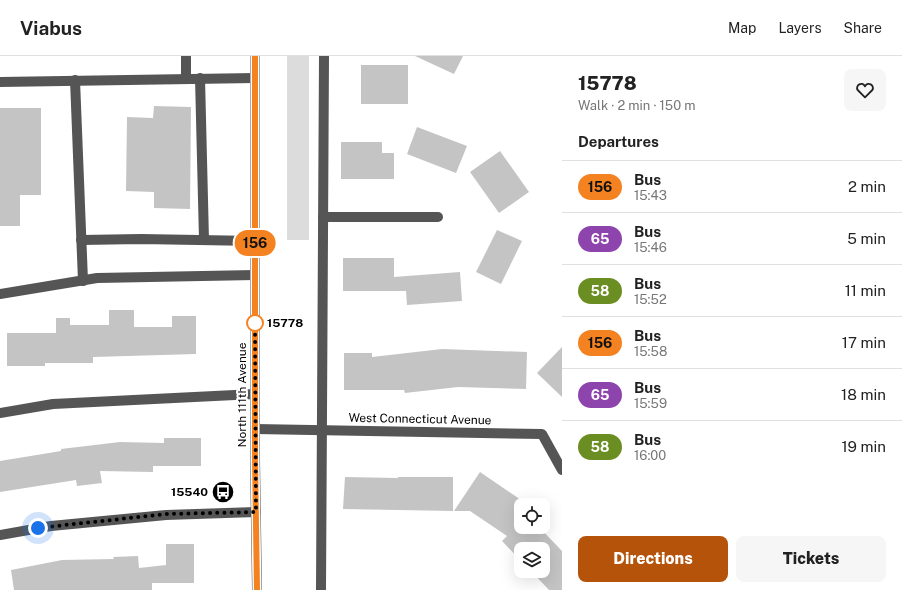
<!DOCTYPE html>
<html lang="en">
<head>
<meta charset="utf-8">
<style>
	:root { --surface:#fff; --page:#f6f6f6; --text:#222; --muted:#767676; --line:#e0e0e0; --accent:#b45309 }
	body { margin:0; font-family:"Public Sans",sans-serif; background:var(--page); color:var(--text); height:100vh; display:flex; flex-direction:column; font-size:15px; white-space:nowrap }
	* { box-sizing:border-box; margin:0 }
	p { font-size:13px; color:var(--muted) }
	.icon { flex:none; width:22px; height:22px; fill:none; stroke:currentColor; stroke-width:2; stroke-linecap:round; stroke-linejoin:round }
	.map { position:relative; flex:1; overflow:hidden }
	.drawer { display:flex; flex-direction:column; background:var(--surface); width:340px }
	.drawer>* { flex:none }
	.badge { padding:0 8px; border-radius:13px; font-size:14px; line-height:26px }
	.controls { position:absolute; left:514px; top:442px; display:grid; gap:8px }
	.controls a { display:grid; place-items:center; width:36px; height:36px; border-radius:8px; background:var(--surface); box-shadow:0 4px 16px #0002; font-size:20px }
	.you { position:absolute; width:20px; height:20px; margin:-10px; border:3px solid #fff; border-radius:50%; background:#1a73e8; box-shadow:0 0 0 6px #1a73e833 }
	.map>.badge { position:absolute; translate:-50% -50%; box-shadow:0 0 0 2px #fff }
	h2 { padding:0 16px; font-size:15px; line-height:36px }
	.round { display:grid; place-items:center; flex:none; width:42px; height:42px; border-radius:8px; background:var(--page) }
	.summary { display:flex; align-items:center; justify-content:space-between; height:68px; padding:0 16px }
	h1 { font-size:19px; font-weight:800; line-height:30px }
	.button { display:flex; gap:8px; margin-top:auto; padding:8px 16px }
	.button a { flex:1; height:46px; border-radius:8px; background:var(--accent); color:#fff; font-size:16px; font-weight:800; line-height:46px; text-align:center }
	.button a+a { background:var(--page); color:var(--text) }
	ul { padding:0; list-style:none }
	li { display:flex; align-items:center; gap:12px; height:52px; padding:0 16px; border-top:1px solid var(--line) }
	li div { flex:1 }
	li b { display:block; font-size:15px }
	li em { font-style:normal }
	li .badge { min-width:44px; font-weight:700; text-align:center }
	header { display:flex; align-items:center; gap:24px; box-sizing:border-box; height:56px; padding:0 20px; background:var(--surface); border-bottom:1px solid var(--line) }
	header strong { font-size:19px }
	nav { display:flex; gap:22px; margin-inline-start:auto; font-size:14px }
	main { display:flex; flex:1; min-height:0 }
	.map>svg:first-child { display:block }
	.green { fill:#dcdcdc }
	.building { fill:#c4c4c4 }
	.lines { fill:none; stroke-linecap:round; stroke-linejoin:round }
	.minor { stroke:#555; stroke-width:10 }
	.line-casing { stroke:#fff; stroke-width:9 }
	.line { stroke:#f58220; stroke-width:6 }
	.walk { stroke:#000; stroke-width:4; stroke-dasharray:0 7.2 }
	.stop-dot { fill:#fff; stroke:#f58220; stroke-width:2 }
	.labels { text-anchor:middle; stroke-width:4; stroke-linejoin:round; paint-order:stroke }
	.stop-label { font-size:12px; font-weight:bold; fill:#000; stroke:#fff; text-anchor:start }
	.street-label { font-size:12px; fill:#000; stroke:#fff }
	.poi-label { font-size:12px; font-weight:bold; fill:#000; stroke:#fff; text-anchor:end }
</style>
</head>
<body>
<header>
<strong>Viabus</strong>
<nav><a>Map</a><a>Layers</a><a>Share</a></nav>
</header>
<main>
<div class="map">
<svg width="562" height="534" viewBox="0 0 562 534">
	<rect width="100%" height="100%" fill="#fff"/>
	<rect class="green" x="287" y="0" width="22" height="184"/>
	<g class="building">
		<path d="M 415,0 L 463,0 L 454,18 Z"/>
		<rect x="361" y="9" width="47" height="39"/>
		<path d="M 154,50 L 191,51 L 190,153 L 154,152 L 154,136 L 126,135 L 127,61 L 153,62 Z"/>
		<path d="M 0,52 L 41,52 L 41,139 L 20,139 L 20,170 L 0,170 Z"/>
		<path d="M 417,71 L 467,90 L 456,117 L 407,98 Z"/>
		<path d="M 341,86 L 382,86 L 382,97 L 394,97 L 394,123 L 341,123 Z"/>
		<path d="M 500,95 L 529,136 L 499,157 L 470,116 Z"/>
		<path d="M 497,174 L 522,185 L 501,228 L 476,216 Z"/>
		<path d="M 343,202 L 394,202 L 394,221 L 460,216 L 462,245 L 407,249 L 406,235 L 343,235 Z"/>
		<path d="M 109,254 L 134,254 L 134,271 L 172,271 L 172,260 L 196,260 L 196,298 L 93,301 L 93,307 L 45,307 L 45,310 L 7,310 L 7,277 L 56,277 L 56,262 L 70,262 L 70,269 L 109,269 Z"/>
		<path d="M 562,291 L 562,341 L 537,317 Z"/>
		<path d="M 442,293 L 527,296 L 526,333 L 458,331 L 405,337 L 404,334 L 344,334 L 344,297 L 372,297 L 372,301 Z"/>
		<path d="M 164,382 L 201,382 L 201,410 L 153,410 L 153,416 L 100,415 L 102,427 L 77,430 L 76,424 L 0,436 L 0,405 L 61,395 L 61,393 L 120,386 L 164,387 Z"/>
		<path d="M 480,416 L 521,444 L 521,471 L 539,471 L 562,495 L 562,534 L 549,534 L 531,515 L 543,515 L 543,493 L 521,493 L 521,505 L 502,485 L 507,480 L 470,455 L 454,455 Z"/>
		<path d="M 345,421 L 398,422 L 398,421 L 453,421 L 453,455 L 343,453 Z"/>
		<path d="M 166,488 L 194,488 L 194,527 L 152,527 L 152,534 L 14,534 L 11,514 L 62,504 L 114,503 L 113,501 L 138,500 L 139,512 L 166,509 Z"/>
	</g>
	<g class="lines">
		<g class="minor">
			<path d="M 186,0 L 186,22"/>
			<path d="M 255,0 L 255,403 L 257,534"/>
			<path d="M 200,22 L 204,184"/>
			<path d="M 75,24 L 83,225"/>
			<path d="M 0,26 L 255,22"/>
			<path d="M 323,161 L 438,161"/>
			<path d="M 81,184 L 141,183 L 255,185"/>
			<path d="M 0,238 L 97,222 L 255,219"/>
			<path d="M 0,357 L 53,348 L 255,338"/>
			<path d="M 255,373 L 542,378 L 562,414"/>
			<path d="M 0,479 L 51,470 L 166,459 L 256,456"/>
			<path d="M 321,534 L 324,0"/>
		</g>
	</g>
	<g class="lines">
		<g class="line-casing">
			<path id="line" d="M 255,0 L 255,403 L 257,534"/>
		</g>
		<use href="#line" class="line"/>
		<path class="walk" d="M 38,472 L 166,458 L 256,456 L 255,267"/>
	</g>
	<defs>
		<g id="bus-disc" transform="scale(1.15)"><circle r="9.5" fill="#000" stroke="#fff"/><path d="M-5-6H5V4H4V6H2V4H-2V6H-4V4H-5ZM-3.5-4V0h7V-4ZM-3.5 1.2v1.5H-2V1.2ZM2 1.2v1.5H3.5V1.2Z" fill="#fff"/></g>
	</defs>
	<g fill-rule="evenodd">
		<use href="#bus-disc" x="223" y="436"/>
	</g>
	<circle class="stop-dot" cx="255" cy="267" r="8"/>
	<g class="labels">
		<g class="stop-label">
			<text x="267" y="271">15778</text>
		</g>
		<g class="street-label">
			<text transform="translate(242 339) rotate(-90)" y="4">North 111th Avenue</text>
			<text transform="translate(420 363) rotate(1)" y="4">West Connecticut Avenue</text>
		</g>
		<g class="poi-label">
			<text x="208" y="440">15540</text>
		</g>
	</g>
</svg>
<div class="controls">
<a><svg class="icon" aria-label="locate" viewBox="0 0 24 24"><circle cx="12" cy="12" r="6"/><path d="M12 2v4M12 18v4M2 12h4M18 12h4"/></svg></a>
<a><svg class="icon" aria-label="layers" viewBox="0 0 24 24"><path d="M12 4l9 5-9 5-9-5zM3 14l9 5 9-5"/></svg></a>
</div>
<div class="you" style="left:38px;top:472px"></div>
<b class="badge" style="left:255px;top:187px;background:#f58220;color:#111">156</b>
</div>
<section class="drawer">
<div class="summary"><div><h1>15778</h1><p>Walk · 2 min · 150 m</p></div><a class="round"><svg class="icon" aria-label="heart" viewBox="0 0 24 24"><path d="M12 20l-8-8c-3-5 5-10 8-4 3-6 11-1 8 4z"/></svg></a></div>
<h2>Departures</h2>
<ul>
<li><span class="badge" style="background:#f58220;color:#111">156</span><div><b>Bus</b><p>15:43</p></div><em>2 min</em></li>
<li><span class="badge" style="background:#8e44ad;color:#fff">65</span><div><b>Bus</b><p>15:46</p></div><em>5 min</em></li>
<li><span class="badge" style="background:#6b8e23;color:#fff">58</span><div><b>Bus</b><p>15:52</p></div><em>11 min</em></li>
<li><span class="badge" style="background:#f58220;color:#111">156</span><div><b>Bus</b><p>15:58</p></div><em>17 min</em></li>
<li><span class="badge" style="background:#8e44ad;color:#fff">65</span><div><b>Bus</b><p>15:59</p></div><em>18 min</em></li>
<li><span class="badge" style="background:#6b8e23;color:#fff">58</span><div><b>Bus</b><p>16:00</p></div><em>19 min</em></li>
</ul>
<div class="button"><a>Directions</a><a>Tickets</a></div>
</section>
</main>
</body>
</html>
